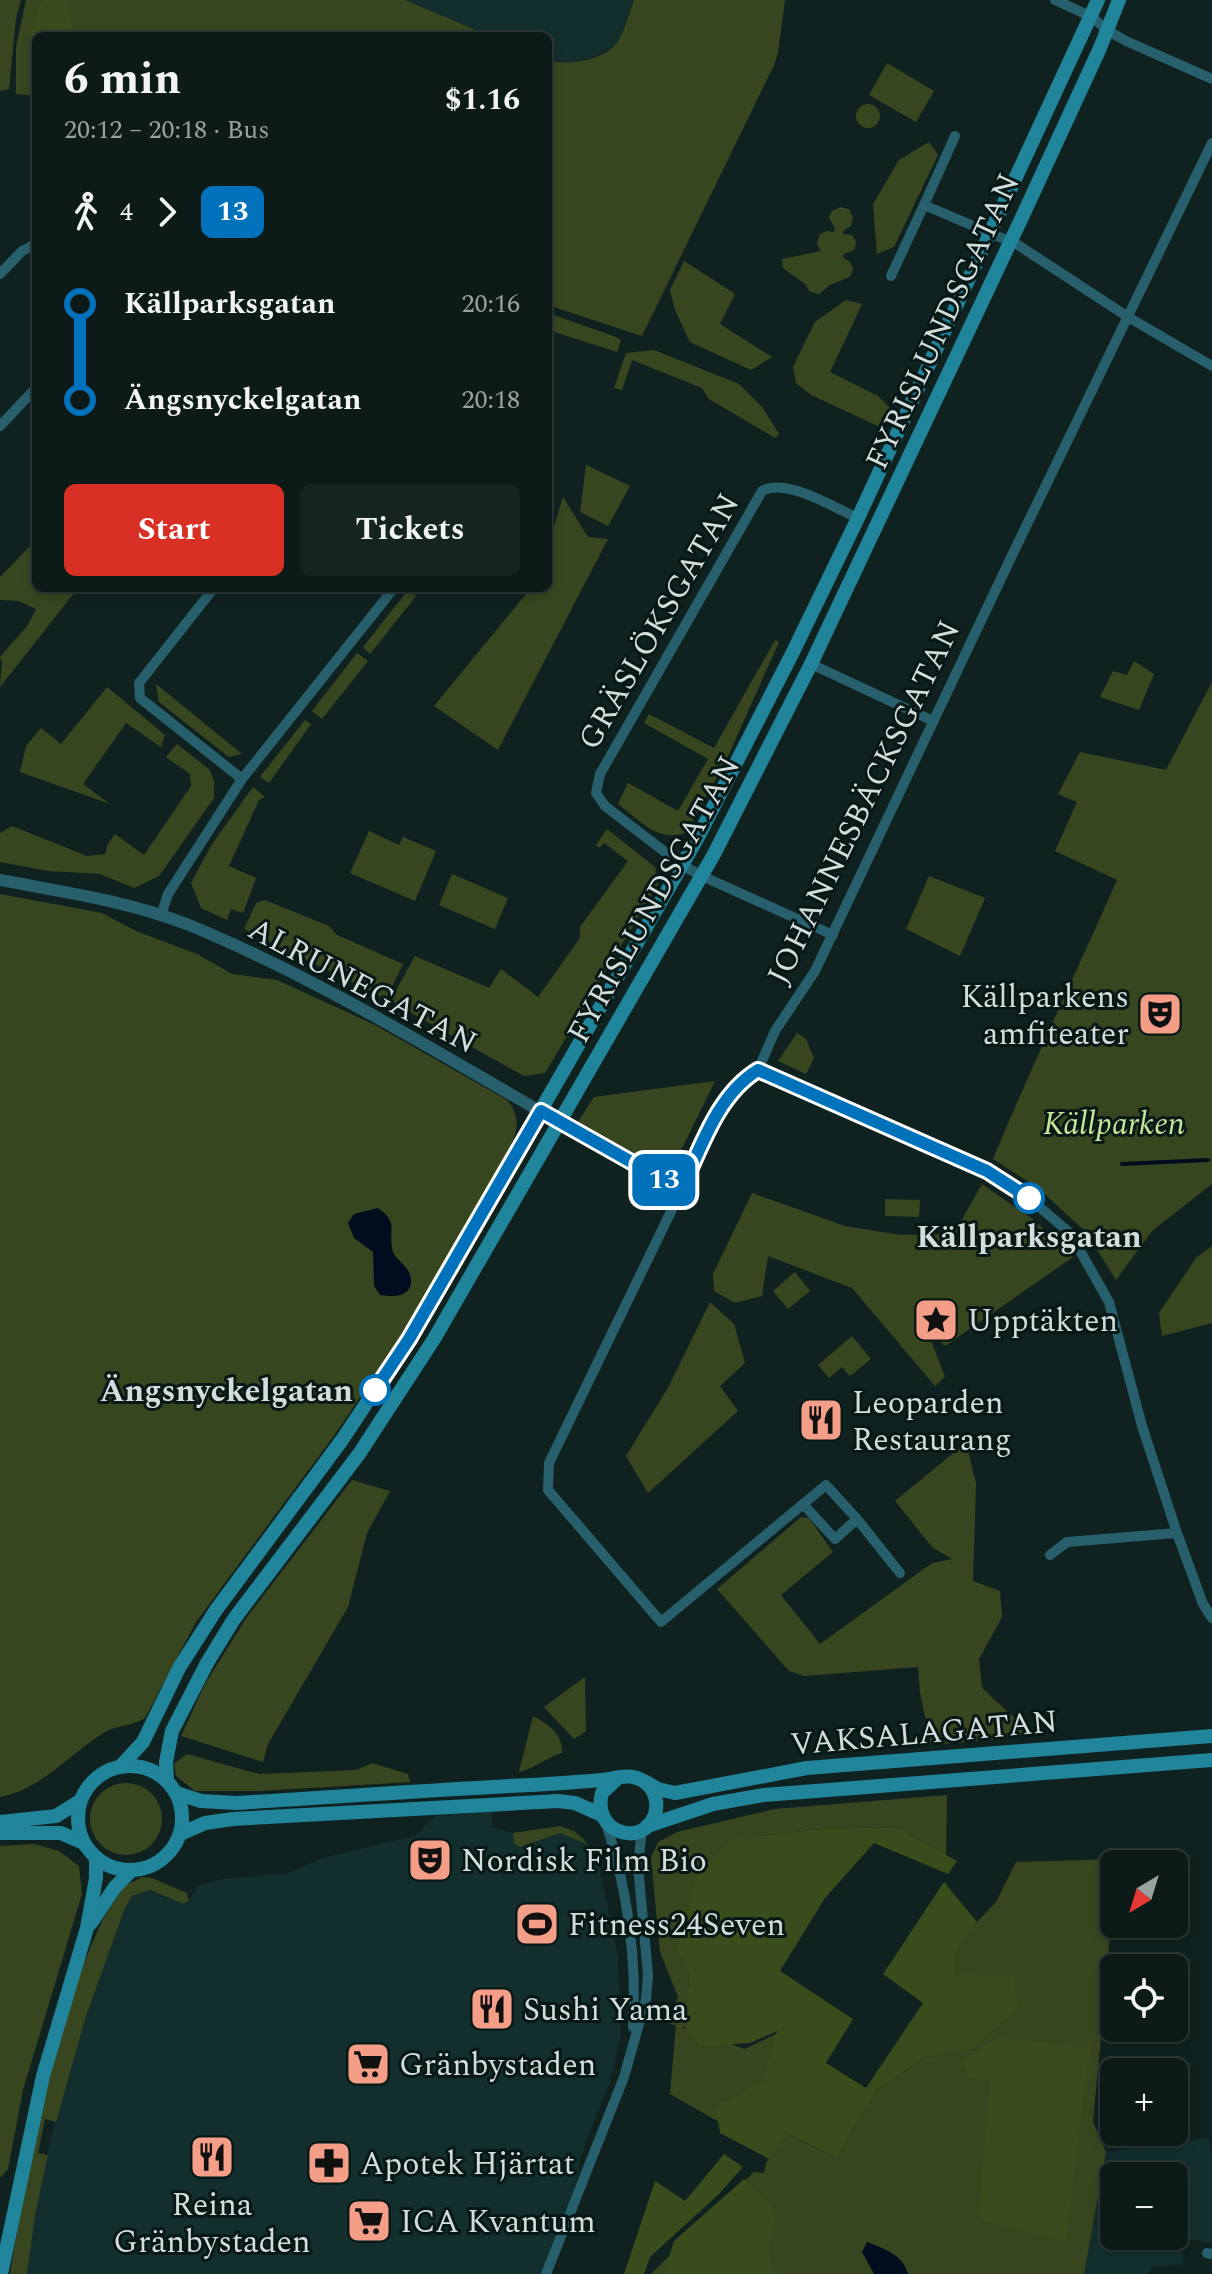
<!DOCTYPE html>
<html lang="en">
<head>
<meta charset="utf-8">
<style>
	:root { --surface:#0c1a18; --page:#152321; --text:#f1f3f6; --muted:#9aa1a2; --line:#2c3837; --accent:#d93025 }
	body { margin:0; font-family:Spectral,serif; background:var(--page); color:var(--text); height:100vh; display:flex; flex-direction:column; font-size:30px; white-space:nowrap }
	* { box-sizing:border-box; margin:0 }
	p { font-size:26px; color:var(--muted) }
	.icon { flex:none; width:44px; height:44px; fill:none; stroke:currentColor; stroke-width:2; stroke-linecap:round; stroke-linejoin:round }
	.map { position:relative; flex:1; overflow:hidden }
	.details { position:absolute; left:32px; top:32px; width:520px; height:560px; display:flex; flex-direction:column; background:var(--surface); border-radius:12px; box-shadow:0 4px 12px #0003,0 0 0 2px var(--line) }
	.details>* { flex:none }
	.badge { padding:0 16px; border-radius:12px; font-size:28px; line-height:52px }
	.needle { width:52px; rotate:218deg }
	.controls { position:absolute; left:1100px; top:1850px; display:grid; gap:16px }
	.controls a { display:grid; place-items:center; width:88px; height:88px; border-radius:12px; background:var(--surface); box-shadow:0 4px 12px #0003,0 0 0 2px var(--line); font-size:40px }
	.map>.badge { position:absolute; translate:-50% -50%; box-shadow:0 0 0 4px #fff }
	.legs { display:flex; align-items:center; gap:12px; height:88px; padding:0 32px; font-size:26px }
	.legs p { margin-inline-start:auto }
	.headline { display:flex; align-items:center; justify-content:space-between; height:136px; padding:0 32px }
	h1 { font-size:44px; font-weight:700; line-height:60px }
	.primary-button { display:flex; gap:16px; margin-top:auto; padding:16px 32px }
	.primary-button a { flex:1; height:92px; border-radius:12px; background:var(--accent); color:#fff; font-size:32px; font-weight:700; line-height:92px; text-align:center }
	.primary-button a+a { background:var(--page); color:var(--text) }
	ul { padding:0 32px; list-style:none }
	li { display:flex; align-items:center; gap:28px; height:96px; font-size:30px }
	li i { display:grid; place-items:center; width:12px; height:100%; margin:0 10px; background:currentColor }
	li i::after { content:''; width:20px; height:20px; margin:-10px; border:6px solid; border-radius:50%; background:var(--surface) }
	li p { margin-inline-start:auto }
	li:first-child i { background:linear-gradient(#0000 50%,currentColor 0) }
	li:last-child i { background:linear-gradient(currentColor 50%,#0000 0) }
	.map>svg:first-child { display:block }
	.built { fill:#132f2d; fill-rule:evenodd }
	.green { fill:#384620 }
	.forest { fill:#3a4c1b }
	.water { fill:#000d1e }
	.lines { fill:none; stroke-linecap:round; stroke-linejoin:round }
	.stream { stroke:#000d1e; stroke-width:4 }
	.minor { stroke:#285f6d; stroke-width:10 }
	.tertiary { stroke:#285f6d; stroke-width:12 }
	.secondary { stroke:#20849a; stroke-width:14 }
	.line-1-casing { stroke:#fff; stroke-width:18 }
	.line-1 { stroke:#0072bc; stroke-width:12 }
	.stop-1-dot { fill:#fff; stroke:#0072bc; stroke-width:4 }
	.labels { text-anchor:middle; stroke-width:6; stroke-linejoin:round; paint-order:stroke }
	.street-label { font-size:32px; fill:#d2dddc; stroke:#071816 }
	.poi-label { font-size:32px; fill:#d2dddc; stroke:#071816; text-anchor:start }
	.park-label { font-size:32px; font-style:italic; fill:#c6e598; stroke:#071816 }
	.stop-label { font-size:32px; font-weight:bold; fill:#d2dddc; stroke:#071816 }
</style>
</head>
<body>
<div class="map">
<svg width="1212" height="2274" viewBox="0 0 1212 2274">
	<rect width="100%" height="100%" fill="#102220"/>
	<g class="built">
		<path d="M 405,0 L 634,0 L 616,45 L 593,57 L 573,63 L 548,59 L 548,36 L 490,36 Z"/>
		<path d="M 492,1811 L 492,1827 L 513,1833 L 560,1826 L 584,1838 L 598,1862 L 618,1957 L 621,2036 L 609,2084 L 580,2157 L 578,2178 L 541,2274 L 27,2274 L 35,2215 L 53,2130 L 86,2016 L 125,1908 L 132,1896 L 151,1890 L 187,1904 L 199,1885 L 223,1879 L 288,1873 L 323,1858 L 411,1837 L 419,1833 L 434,1816 Z"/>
		<path d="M 1208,2138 L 1212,2158 L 1212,2243 L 1196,2240 L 1182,2241 L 1183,2265 L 1153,2266 L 1148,2274 L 1084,2274 L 1106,2152 ZM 1114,2176 L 1174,2176 L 1174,2236 L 1114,2236 Z"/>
	</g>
	<g class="green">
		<path d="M 0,0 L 21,0 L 16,18 L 9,89 L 0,91 Z"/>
		<path d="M 26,0 L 405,0 L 490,36 L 36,36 L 36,96 L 16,94 L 16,47 Z"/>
		<path d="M 634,0 L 785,0 L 778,53 L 774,65 L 642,336 L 548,305 L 548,59 C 566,67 607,60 618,41 C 625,29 629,13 634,0 Z"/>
		<path d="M 887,63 L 934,91 L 916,122 L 869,95 Z"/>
		<circle cx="868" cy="116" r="12"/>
		<path d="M 929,142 L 938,155 L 894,247 L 877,254 L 873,204 L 899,160 Z"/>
		<path d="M 840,207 L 849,209 L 853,217 L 851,226 L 843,231 L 843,234 L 852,235 L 856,242 L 854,250 L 844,254 L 843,258 L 849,261 L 853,268 L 851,276 L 830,285 L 819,294 L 810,292 L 805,284 L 783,268 L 782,259 L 821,251 L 817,244 L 819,235 L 826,231 L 834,232 L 835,229 L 829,217 L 832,211 Z"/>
		<path d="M 684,261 L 735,294 L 720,324 L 772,357 L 751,370 L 690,342 L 675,310 L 670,290 Z"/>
		<path d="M 846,300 L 862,304 L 830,372 L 878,396 L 893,411 L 880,427 L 811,395 L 796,383 L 793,367 L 815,322 Z"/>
		<path d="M 548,313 L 616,337 L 621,340 L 617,352 L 548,330 Z"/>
		<path d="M 654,350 L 739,384 L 762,407 L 779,434 L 775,438 L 709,399 L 702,388 L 632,360 L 622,390 L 614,388 L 626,353 Z"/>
		<path d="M 586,465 L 630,486 L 608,526 L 580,512 Z"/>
		<path d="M 563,497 L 588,537 L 608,539 L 498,750 L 434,706 L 531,588 L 548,588 L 548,546 Z"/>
		<path d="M 36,540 L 36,588 L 78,588 L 0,687 L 2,662 L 0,657 L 28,625 L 36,609 L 19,601 L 0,600 L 0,577 Z"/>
		<path d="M 408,590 L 416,596 L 370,654 L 363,647 Z"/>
		<path d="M 775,640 L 779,642 L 725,763 L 686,833 C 656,842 641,821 618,804 L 628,783 L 678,811 L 708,759 L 644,723 L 649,714 L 714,748 Z"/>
		<path d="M 357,653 L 368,661 L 322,719 L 312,711 Z"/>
		<path d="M 1134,661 L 1154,674 L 1139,710 L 1100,697 L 1113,671 L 1127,675 Z"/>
		<path d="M 1212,682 L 1212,1184 L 1152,1231 L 1116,1280 L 1086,1232 L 1037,1187 L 993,1159 C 1032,1065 1076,973 1117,880 L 1055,851 L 1077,802 L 1058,794 L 1080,752 L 1166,770 Z"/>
		<path d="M 156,684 L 242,754 L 229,757 L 159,702 Z"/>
		<path d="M 107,687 L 165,735 L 161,747 L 126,723 L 83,784 L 110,804 L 20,772 L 26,746 L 41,728 L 61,744 Z"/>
		<path d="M 305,720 L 311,724 L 269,783 L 260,777 Z"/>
		<path d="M 177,744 L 210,770 L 214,781 L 214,798 L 159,876 L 134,888 L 100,874 L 48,871 L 0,862 L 0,833 L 12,826 L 87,856 L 105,854 L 108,844 L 115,834 L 144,855 L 191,786 L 190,774 L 166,757 Z"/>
		<path d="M 253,787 L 265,797 L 259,800 L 229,866 L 256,878 L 243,913 L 231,909 L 227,920 L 201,908 L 191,883 L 212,844 Z"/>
		<path d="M 607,829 L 655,867 L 658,884 L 545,1073 L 524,1076 L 390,1001 L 415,956 L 489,988 L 501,969 L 538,997 L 580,938 L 580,927 L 628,861 L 604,843 L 599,848 L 596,845 Z"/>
		<path d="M 369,831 L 399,845 L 403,837 L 436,851 L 415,901 L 350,873 Z"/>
		<path d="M 452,874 L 508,898 L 495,929 L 439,905 Z"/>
		<path d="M 929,876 L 985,898 L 960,956 L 906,929 Z"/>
		<path d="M 0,894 L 102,913 L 136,931 L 197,954 L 232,974 L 277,980 L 375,1025 L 507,1100 C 522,1118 517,1132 508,1152 L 404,1331 L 336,1433 L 196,1622 L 145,1718 C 132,1727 118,1724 105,1732 C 69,1754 42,1789 0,1797 Z"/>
		<path d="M 265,900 L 329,926 L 337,935 L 403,964 L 386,999 L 244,929 L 256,903 Z"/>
		<path d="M 797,1033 L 806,1039 L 814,1058 L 806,1074 L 778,1061 Z"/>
		<path d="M 715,1081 L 670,1173 L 578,1122 L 594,1097 Z"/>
		<path d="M 982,1184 L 1034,1220 L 1073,1257 L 945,1346 L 915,1317 L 932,1343 L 945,1377 L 935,1386 L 852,1288 L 768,1256 L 762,1296 L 735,1303 L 714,1291 L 713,1274 L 752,1193 L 845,1226 L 900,1235 L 954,1234 Z"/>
		<path d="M 885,1199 L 920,1200 L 919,1217 L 885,1216 Z"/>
		<path d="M 1212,1246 L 1212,1323 L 1162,1336 L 1159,1313 L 1196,1258 Z"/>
		<path d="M 795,1272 L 810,1291 L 788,1309 L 773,1291 Z"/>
		<path d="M 710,1302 L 734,1324 L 745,1363 L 720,1386 L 738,1411 L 648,1493 L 626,1456 L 669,1386 Z"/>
		<path d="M 852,1336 L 871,1359 L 850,1376 L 842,1367 L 829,1378 L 818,1365 Z"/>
		<path d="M 964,1435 L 976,1483 L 973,1581 L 1000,1591 L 1002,1617 L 979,1659 L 982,1688 L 1031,1733 L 1002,1739 L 931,1745 L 920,1693 L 918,1667 L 804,1676 L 789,1671 L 717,1589 L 801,1517 L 809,1518 L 833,1552 L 781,1595 L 820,1644 L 932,1563 L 952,1559 L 932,1547 L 895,1501 L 957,1450 Z"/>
		<path d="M 352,1480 L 390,1491 L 367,1533 L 348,1607 L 268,1744 L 263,1762 L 181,1736 L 205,1684 L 247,1617 Z"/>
		<path d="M 585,1677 L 586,1731 L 574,1739 L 544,1707 Z"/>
		<path d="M 533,1716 C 548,1724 563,1734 562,1753 C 547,1757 534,1769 519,1772 Z"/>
		<path d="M 187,1754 L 259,1774 L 357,1770 L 372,1763 L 408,1774 L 410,1782 L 260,1791 L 195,1791 L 176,1776 L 174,1764 Z"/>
		<circle cx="126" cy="1819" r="36"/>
		<path d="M 947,1795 L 946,1855 L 896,1827 L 821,1829 L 733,1839 L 677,1949 L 689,1976 L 685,2027 L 681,2027 L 745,2049 L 786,2029 L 754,2142 L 670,2094 L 676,2025 L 667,2023 L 678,1997 L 660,1952 L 651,1858 L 658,1842 L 677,1832 L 775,1809 Z"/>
		<path d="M 560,1826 L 574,1831 L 589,1845 L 560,1833 L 520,1847 L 514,1843 L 513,1833 Z"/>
		<path d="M 34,1844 L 59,1851 L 79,1866 L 82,1894 L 23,2090 L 8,2169 L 0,2178 L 0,1846 Z"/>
		<path d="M 1115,1859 L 1107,1972 L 1093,2122 L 1106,2152 L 1084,2274 L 651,2274 L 754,2172 L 764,2173 L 766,2163 L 786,2134 L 837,2158 L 876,2091 L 923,2058 L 972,2049 L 954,1975 L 954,1956 L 977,1922 L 996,1902 L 1016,1862 Z"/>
		<path d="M 142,1877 L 152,1878 L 187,1893 L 189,1901 L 184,1904 L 150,1890 L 132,1896 L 125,1908 L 86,2016 L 56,2122 L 45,2119 L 38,2153 L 48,2155 L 35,2215 L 27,2274 L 10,2274 L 25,2182 L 52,2065 L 81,1969 L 102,1921 L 123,1887 Z"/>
	</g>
	<g class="forest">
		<path d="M 42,0 L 67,0 L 72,26 L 67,36 L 36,36 L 35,40 L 30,32 Z"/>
		<path d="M 896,1827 L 957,1861 L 948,1874 L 874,1843 L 825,1898 L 780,1971 L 853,2019 L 826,2063 L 866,2088 L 923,2003 L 883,1974 L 944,1882 L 977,1922 L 954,1956 L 954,1975 L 1014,1976 L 1018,2008 L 972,2049 L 923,2058 L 876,2091 L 837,2158 L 787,2134 L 769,2159 L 720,2133 L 716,2107 L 763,2081 L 777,2031 L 750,2043 L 700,2046 L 685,2027 L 689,1976 L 677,1949 L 697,1874 L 732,1839 L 821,1829 Z"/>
		<path d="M 1000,2037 L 1090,2048 L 1066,2242 L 978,2219 L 990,2080 L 969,2079 L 962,2061 Z"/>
		<path d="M 724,2154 L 743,2167 L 719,2194 L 650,2257 L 644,2274 L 624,2274 L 655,2181 L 685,2201 Z"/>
		<path d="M 744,2179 L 770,2202 L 776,2221 L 769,2246 L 772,2271 L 778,2274 L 664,2274 L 674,2241 Z"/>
	</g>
	<g class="water">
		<path d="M 378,1208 C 398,1222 389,1228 392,1248 C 393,1259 407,1264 410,1275 C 416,1296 395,1298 380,1295 L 374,1286 L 373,1252 L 354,1238 L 348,1223 L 354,1214 Z"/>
		<path d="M 867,2242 C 884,2249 903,2254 908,2274 L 874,2274 L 862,2252 Z"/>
	</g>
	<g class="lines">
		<path class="stream" d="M 1122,1164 L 1208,1160"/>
		<g class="minor">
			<path d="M 1055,0 L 1092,17 L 1107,30 L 1126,41 L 1212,79"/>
			<path d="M 924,205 L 955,136"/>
			<path d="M 0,274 L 22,251 L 36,244"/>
			<path d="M 891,276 L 924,205 L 1018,245 L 1128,317 L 1212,366"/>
			<path d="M 0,426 L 36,388"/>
			<path d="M 214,588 L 139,683 L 140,698 L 242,779"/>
			<path d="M 811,664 L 933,721"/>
			<path d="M 161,915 L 168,894 L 242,779 L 394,588"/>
			<path d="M 833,935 L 702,876 L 682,865 L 605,806 L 596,793 L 600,774 L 762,491 C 786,477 834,508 858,518"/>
			<path d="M 758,1070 L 987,1171 L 1030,1199 L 1070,1233 L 1109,1302 L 1142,1426 L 1177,1533 L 1203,1604 L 1212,1618"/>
			<path d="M 559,1122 L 681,1190"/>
			<path d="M 804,1505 L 835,1539 L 857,1519 L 826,1485 L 661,1622 L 548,1490 L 549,1463 L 726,1098 L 741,1080 L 758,1070 L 775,1031 L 815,971 L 1016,547 L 1212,143"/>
			<path d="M 857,1519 L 900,1573"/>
			<path d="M 1050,1555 L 1067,1542 L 1177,1533"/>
			<path d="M 606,1823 C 627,1888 637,1958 633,2027"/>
			<path d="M 1207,2253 L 1212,2254"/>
			<path d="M 546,2274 L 624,2077 L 646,1999 L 648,1975 L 638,1866 L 642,1829"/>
		</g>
		<path class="tertiary" d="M 0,880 C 63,892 129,901 189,925 C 318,978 438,1053 559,1122"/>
		<g class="secondary">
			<circle cx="130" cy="1818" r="52"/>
			<path d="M 120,1767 L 143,1742 L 179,1668 L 216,1610 L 342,1440 L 409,1339 L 697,839 L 792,654 L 858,518 L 1098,0"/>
			<path d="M 167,1781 L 166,1762 L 172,1731 L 207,1663 L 234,1619 L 359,1454 L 434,1339 L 713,856 L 811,664 L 1024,213 L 1100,48 L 1119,0"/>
			<path d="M 646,1782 L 658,1789 L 675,1793 L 807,1768 L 1212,1736"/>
			<path d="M 176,1793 L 201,1801 L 236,1803 C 334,1797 432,1790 529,1785 C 554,1784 578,1782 602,1780 C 612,1779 623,1775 633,1777 C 650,1780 660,1797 655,1814 C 644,1849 591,1833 602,1793 L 618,1778"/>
			<path d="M 0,1822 L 56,1816 L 80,1801"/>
			<path d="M 647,1826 L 713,1804 L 764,1795 L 1212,1760"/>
			<path d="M 0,1833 L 61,1833 L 84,1843"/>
			<path d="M 180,1834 L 205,1823 L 233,1819 L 558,1801 L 575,1803 L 602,1815"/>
			<path d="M 91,1923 L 115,1887 L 132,1870"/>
			<path d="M 1,2274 L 43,2076 L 87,1928 L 96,1878 L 96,1857"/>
		</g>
	</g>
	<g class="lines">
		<g class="line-1-casing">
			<path id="line-1" d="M 375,1390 L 409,1339 L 541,1111 L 681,1190 C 701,1148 717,1095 758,1070 L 987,1171 L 1029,1198"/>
		</g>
		<use href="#line-1" class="line-1"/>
	</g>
	<defs>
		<g id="theatre-square" transform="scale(2.3)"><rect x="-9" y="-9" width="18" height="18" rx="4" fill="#f49e87" stroke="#071816"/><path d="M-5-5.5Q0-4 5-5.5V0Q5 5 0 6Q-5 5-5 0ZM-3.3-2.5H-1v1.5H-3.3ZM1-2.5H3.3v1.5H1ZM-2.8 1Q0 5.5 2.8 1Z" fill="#111"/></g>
		<g id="sight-square" transform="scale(2.3)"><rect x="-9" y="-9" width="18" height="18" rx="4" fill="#f49e87" stroke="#071816"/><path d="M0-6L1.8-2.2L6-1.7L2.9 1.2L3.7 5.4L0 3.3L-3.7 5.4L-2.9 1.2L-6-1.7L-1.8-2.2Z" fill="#111"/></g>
		<g id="restaurant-square" transform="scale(2.3)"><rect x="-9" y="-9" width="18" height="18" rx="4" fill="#f49e87" stroke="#071816"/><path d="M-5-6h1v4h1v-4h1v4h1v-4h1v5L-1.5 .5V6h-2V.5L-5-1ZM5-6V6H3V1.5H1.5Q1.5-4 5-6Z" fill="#111"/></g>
		<g id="stadium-square" transform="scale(2.3)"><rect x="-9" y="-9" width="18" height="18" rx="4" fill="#f49e87" stroke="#071816"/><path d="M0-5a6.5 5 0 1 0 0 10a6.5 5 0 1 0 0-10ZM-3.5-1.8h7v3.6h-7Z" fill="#111"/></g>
		<g id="supermarket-square" transform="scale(2.3)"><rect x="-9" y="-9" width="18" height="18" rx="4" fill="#f49e87" stroke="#071816"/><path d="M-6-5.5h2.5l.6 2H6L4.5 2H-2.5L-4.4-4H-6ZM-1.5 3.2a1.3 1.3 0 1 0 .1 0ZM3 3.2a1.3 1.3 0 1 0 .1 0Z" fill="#111"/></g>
		<g id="pharmacy-square" transform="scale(2.3)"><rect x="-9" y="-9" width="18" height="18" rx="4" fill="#f49e87" stroke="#071816"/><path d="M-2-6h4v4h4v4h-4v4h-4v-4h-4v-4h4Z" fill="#111"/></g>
	</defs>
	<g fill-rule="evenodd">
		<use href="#theatre-square" x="1160" y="1014"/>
		<use href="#sight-square" x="936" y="1320"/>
		<use href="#restaurant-square" x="821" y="1420"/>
		<use href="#theatre-square" x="430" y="1860"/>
		<use href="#stadium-square" x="537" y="1924"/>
		<use href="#restaurant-square" x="492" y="2009"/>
		<use href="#supermarket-square" x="368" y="2064"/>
		<use href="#restaurant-square" x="212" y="2157"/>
		<use href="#pharmacy-square" x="329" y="2163"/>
		<use href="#supermarket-square" x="369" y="2221"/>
	</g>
	<g class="stop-1-dot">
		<circle cx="1029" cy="1198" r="14"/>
		<circle cx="375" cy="1390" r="14"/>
	</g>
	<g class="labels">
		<g class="street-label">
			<text transform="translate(942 321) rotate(-65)" y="11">FYRISLUNDSGATAN</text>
			<text transform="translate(658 621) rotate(-60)" y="11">GRÄSLÖKSGATAN</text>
			<text transform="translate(863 802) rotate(-64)" y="11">JOHANNESBÄCKSGATAN</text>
			<text transform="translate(653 899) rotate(-61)" y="11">FYRISLUNDSGATAN</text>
			<text transform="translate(363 985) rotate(28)" y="11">ALRUNEGATAN</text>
			<text transform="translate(924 1732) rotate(-5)" y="11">VAKSALAGATAN</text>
		</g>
		<g class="poi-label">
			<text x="1129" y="1007" text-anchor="end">Källparkens<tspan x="1129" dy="37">amfiteater</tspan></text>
			<text x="967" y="1331">Upptäkten</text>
			<text x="852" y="1413">Leoparden<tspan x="852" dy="37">Restaurang</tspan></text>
			<text x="461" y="1871">Nordisk Film Bio</text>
			<text x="568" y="1935">Fitness24Seven</text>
			<text x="523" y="2020">Sushi Yama</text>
			<text x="399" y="2075">Gränbystaden</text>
			<text x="360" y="2174">Apotek Hjärtat</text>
			<text x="212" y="2215" text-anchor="middle">Reina<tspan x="212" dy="37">Gränbystaden</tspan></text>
			<text x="400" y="2232">ICA Kvantum</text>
		</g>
		<g class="park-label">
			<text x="1114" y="1134">Källparken</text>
		</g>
		<g class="stop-label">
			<text x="1029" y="1247">Källparksgatan</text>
			<text x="353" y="1401" text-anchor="end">Ängsnyckelgatan</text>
		</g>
	</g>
</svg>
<div class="controls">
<a><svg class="needle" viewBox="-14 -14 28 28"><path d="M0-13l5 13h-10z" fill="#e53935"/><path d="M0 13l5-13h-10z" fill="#9aa1a2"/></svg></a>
<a><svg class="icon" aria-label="locate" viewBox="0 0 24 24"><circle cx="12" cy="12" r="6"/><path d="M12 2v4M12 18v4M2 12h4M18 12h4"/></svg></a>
<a>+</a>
<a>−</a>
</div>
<b class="badge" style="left:664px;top:1180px;background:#0072bc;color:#fff">13</b>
<section class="details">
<div class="headline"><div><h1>6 min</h1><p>20:12 – 20:18 · Bus</p></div><b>$1.16</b></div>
<div class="legs"><svg class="icon" aria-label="walk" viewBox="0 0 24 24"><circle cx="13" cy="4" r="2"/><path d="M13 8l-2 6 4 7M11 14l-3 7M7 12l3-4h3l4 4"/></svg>4<svg class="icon" aria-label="forward" viewBox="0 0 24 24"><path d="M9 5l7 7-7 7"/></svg><b class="badge" style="background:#0072bc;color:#fff">13</b></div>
<ul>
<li><i style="color:#0072bc"></i><b>Källparksgatan</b><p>20:16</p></li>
<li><i style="color:#0072bc"></i><b>Ängsnyckelgatan</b><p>20:18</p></li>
</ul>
<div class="primary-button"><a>Start</a><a>Tickets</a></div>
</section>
</div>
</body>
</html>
